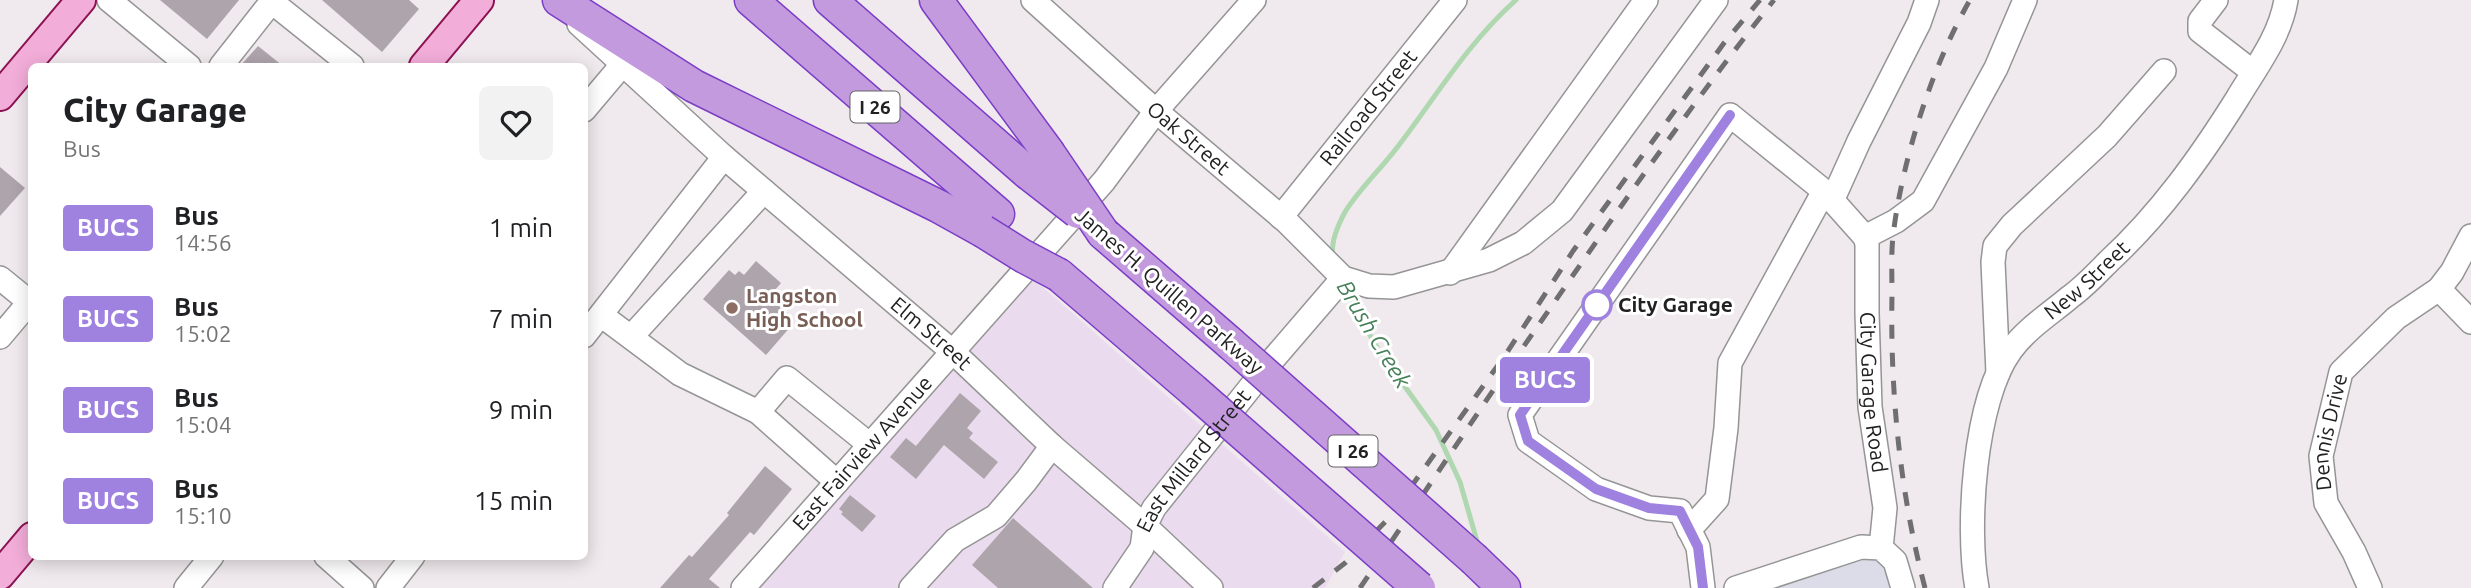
<!DOCTYPE html>
<html lang="en">
<head>
<meta charset="utf-8">
<style>
	:root { --surface:#fff; --page:#f2f2f2; --text:#202124; --muted:#757577 }
	body { margin:0; font-family:Ubuntu,sans-serif; background:var(--page); color:var(--text); height:100vh; display:flex; flex-direction:column; font-size:26px; white-space:nowrap }
	* { box-sizing:border-box; margin:0 }
	p { font-size:23px; color:var(--muted) }
	.icon { flex:none; width:38px; height:38px; fill:none; stroke:currentColor; stroke-width:2; stroke-linecap:round; stroke-linejoin:round }
	.map { position:relative; flex:1; overflow:hidden }
	.sheet { position:absolute; left:28px; top:63px; width:560px; height:497px; display:flex; flex-direction:column; background:var(--surface); border-radius:10px; box-shadow:0 4px 18px #0003 }
	.sheet>* { flex:none }
	.badge { padding:0 14px; border-radius:5px; font-size:24px; line-height:46px }
	.map>.badge { position:absolute; translate:-50% -50%; box-shadow:0 0 0 4px #fff }
	.round { display:grid; place-items:center; flex:none; width:74px; height:74px; border-radius:10px; background:var(--page) }
	.head { display:flex; align-items:center; justify-content:space-between; height:119px; padding:0 35px }
	h1 { font-size:33px; font-weight:800; line-height:52px }
	ul { padding:0; list-style:none }
	li { display:flex; align-items:center; gap:21px; height:91px; padding:0 35px }
	li div { flex:1 }
	li b { display:block; font-size:26px }
	li em { font-style:normal }
	li .badge { min-width:77px; font-weight:700; text-align:center }
	.map>svg:first-child { display:block }
	.commercial { fill:#ebdbee }
	.industrial { fill:#dcdce8 }
	.lines { fill:none; stroke-linecap:round; stroke-linejoin:round }
	.stream { stroke:#afd8b0; stroke-width:5 }
	.building { fill:#aea5ac }
	.minor-casing { stroke:#959595; stroke-width:26 }
	.major-casing { stroke:#8c1254; stroke-width:32 }
	.highway-casing { stroke:#7b3dc7; stroke-width:35 }
	.minor { stroke:#fff; stroke-width:23 }
	.major { stroke:#f2add9; stroke-width:28 }
	.highway { stroke:#c39ade; stroke-width:32 }
	.rail { stroke:#6f6f6f; stroke-width:5; stroke-dasharray:14 14; stroke-linecap:butt }
	.highway-bridge-casing { stroke:#7b3dc7; stroke-width:35; stroke-linecap:butt }
	.highway-bridge { stroke:#c39ade; stroke-width:32 }
	.line-casing { stroke:#fff; stroke-width:16 }
	.line { stroke:#9f81df; stroke-width:10 }
	.stop-dot { fill:#fff; stroke:#9f81df; stroke-width:3.5 }
	.education-dot { fill:#8d6e63; stroke:#fff; stroke-width:2.5 }
	.labels { text-anchor:middle; stroke-width:6; stroke-linejoin:round; paint-order:stroke }
	.shield { fill:#fff; stroke:#646464; stroke-width:2 }
	.shield-label { font-size:19px; font-weight:bold; fill:#212121 }
	.street-label { font-size:21px; fill:#212121; stroke:#fff }
	.education-label { font-size:21px; font-weight:bold; fill:#785e54; stroke:#fff; text-anchor:start }
	.stop-label { font-size:21px; font-weight:bold; fill:#212121; stroke:#fff; text-anchor:start }
	.water-label { font-size:23px; font-style:italic; fill:#468158; stroke:#fff }
</style>
</head>
<body>
<div class="map">
<svg width="2471" height="588" viewBox="0 0 2471 588">
	<rect width="100%" height="100%" fill="#f0e9ed"/>
	<path class="commercial" d="M 1031,277 L 1345,552 L 1325,588 L 758,588 L 975,344 Z"/>
	<path class="industrial" d="M 1874,559 L 1891,574 L 1895,588 L 1774,588 L 1851,561 Z"/>
	<g class="lines">
		<g class="stream">
			<path d="M 1333,257 C 1330,242 1338,225 1345,212 C 1360,188 1382,168 1399,145 C 1437,95 1468,43 1516,0"/>
			<path d="M 1342,286 L 1378,349 L 1436,430 L 1460,482 L 1479,548"/>
		</g>
	</g>
	<g class="building">
		<path d="M 160,0 L 239,0 L 207,39 Z"/>
		<path d="M 322,0 L 409,0 L 419,9 L 382,52 Z"/>
		<path d="M 258,46 L 283,66 L 240,66 Z"/>
		<path d="M 0,167 L 25,188 L 0,216 Z"/>
		<path d="M 756,261 L 781,283 L 769,297 L 790,315 L 786,320 L 792,325 L 766,355 L 703,299 L 729,270 L 735,275 L 739,271 L 744,275 Z"/>
		<path d="M 960,393 L 981,411 L 967,428 L 973,433 L 969,438 L 998,462 L 984,479 L 944,445 L 916,479 L 890,457 L 906,438 L 916,446 Z"/>
		<path d="M 765,466 L 792,489 L 754,535 L 750,532 L 709,579 L 720,588 L 660,588 L 689,555 L 692,557 L 729,515 L 727,513 Z"/>
		<path d="M 850,495 L 876,516 L 862,532 L 841,514 L 843,512 L 839,509 Z"/>
		<path d="M 1013,518 L 1093,588 L 998,588 L 972,565 Z"/>
	</g>
	<g class="lines">
		<g class="minor-casing">
			<g id="minor">
				<path d="M 109,0 L 189,66"/>
				<path id="s1" d="M 1033,0 L 1156,111 L 1287,222 L 1343,278 L 1369,286 L 1394,287 L 1489,260 L 1523,243 L 1562,211 L 1716,0"/>
				<path d="M 2216,0 L 2200,21 L 2200,31 L 2253,72"/>
				<path d="M 272,2 L 352,66"/>
				<path id="s2" d="M 579,24 L 724,157 L 953,352 L 1052,446 L 1145,526 L 1211,588"/>
				<path d="M 221,66 L 273,0"/>
				<path d="M 584,110 L 622,65"/>
				<path d="M 1832,201 L 1859,141 L 1919,23 L 1927,0"/>
				<path id="s3" d="M 1281,217 L 1455,0"/>
				<path d="M 1865,237 L 1896,221 L 1923,201 L 1996,68 L 2025,0"/>
				<path d="M 1450,273 L 1646,0"/>
				<path d="M 0,278 L 32,304"/>
				<path d="M 2439,289 L 2471,322"/>
				<path d="M 601,315 L 680,374 L 758,412 L 837,482"/>
				<path d="M 584,336 L 724,157"/>
				<path d="M 0,337 L 32,299"/>
				<path d="M 631,337 L 764,191"/>
				<path d="M 1998,373 L 1993,262 L 1995,246 L 2012,225 L 2107,136 L 2164,71"/>
				<path d="M 758,412 L 787,378 L 870,445"/>
				<path d="M 1689,530 L 1717,499 L 1726,428 L 1730,363 L 1824,191"/>
				<path d="M 326,556 L 362,588"/>
				<path d="M 186,588 L 212,556"/>
				<path d="M 388,588 L 413,556"/>
				<path id="s4" d="M 743,588 L 1104,181 L 1156,111 L 1254,0"/>
				<path d="M 911,588 L 955,540 L 996,516 L 1026,481 L 1052,446"/>
				<path id="s5" d="M 1115,588 L 1142,548 L 1145,526 L 1154,508 L 1269,364 L 1343,278"/>
				<path id="s6" d="M 1703,588 L 1698,547 L 1680,511 L 1649,508 L 1596,489 L 1528,441 L 1520,415 L 1730,115 L 1824,191 L 1865,237 L 1867,244 L 1867,313 L 1870,407 L 1885,508 L 1881,548"/>
				<path d="M 1736,588 L 1861,547 L 1881,548 L 1895,561 L 1903,588"/>
				<path id="s7" d="M 1977,588 C 1966,529 1974,400 2011,350 C 2026,329 2050,314 2070,297 C 2084,287 2096,274 2109,261 C 2160,214 2200,158 2237,99 C 2256,67 2280,37 2286,0"/>
				<path id="s8" d="M 2370,588 L 2354,552 L 2326,503 L 2321,456 L 2341,372 L 2396,318 L 2439,289 L 2452,272 L 2471,236"/>
			</g>
		</g>
		<g class="major-casing">
			<g id="major">
				<path d="M 424,66 L 479,0"/>
				<path d="M 0,96 L 81,0"/>
				<path d="M 0,575 L 32,537"/>
			</g>
		</g>
		<g class="highway-casing">
			<g id="highway">
				<path d="M 559,0 L 694,86 L 938,206 L 983,231"/>
				<path d="M 751,0 L 998,214"/>
				<path d="M 830,0 L 1028,173"/>
				<path d="M 936,0 L 1048,152"/>
				<path d="M 1103,233 L 1230,343"/>
				<path d="M 1059,275 L 1193,390"/>
				<path d="M 1475,560 L 1504,588"/>
			</g>
		</g>
		<use href="#minor" class="minor"/>
		<use href="#major" class="major"/>
		<use href="#highway" class="highway"/>
		<g class="rail">
			<path d="M 1508,369 C 1595,244 1679,119 1774,0"/>
			<path d="M 1313,588 L 1345,563 L 1388,519 L 1506,354 L 1573,251 L 1724,43 L 1760,0"/>
			<path d="M 1360,588 L 1494,389"/>
			<path d="M 1925,588 C 1900,493 1890,392 1892,294 C 1892,275 1891,255 1893,236 C 1902,160 1932,66 1970,0"/>
		</g>
		<g class="highway-bridge-casing">
			<g id="highway-bridge">
				<path d="M 1048,152 L 1103,233"/>
				<path d="M 1028,173 L 1078,212"/>
				<path d="M 983,231 L 1023,256 L 1059,275"/>
				<path d="M 1230,343 L 1475,560"/>
				<path d="M 1193,390 L 1419,588"/>
			</g>
		</g>
		<use href="#highway-bridge" class="highway-bridge"/>
	</g>
	<g class="lines">
		<g class="line-casing">
			<path id="line" d="M 1703,588 L 1698,547 L 1680,511 L 1649,508 L 1596,489 L 1528,441 L 1520,415 L 1730,115"/>
		</g>
		<use href="#line" class="line"/>
	</g>
	<circle class="stop-dot" cx="1597" cy="305" r="14"/>
	<circle class="education-dot" cx="732" cy="308" r="7"/>
	<g class="labels">
		<g class="shield">
			<rect x="850.5" y="91.5" width="49" height="31" rx="5"/>
			<rect x="1328.5" y="435.5" width="49" height="31" rx="5"/>
		</g>
		<g class="shield-label">
			<text x="875" y="114">I 26</text>
			<text x="1353" y="458">I 26</text>
		</g>
		<g class="street-label">
			<text dy="7" stroke="none"><textPath href="#s3" startOffset="140">Railroad Street</textPath></text>
			<text dy="7" stroke="none"><textPath href="#s1" startOffset="208">Oak Street</textPath></text>
			<text dy="7" stroke="none"><textPath href="#s7" startOffset="348">New Street</textPath></text>
			<text transform="translate(1169 291) rotate(41)" y="7">James H. Quillen Parkway</text>
			<text dy="7" stroke="none"><textPath href="#s2" startOffset="469">Elm Street</textPath></text>
			<text dy="7" stroke="none"><textPath href="#s6" startOffset="984">City Garage Road</textPath></text>
			<text dy="7" stroke="none"><textPath href="#s8" startOffset="168">Dennis Drive</textPath></text>
			<text dy="7" stroke="none"><textPath href="#s4" startOffset="180">East Fairview Avenue</textPath></text>
			<text dy="7" stroke="none"><textPath href="#s5" startOffset="152">East Millard Street</textPath></text>
		</g>
		<g class="education-label">
			<text x="746" y="303">Langston<tspan x="746" dy="24">High School</tspan></text>
		</g>
		<g class="stop-label">
			<text x="1618" y="312">City Garage</text>
		</g>
		<g class="water-label">
			<text transform="translate(1374 334) rotate(59)" y="8">Brush Creek</text>
		</g>
	</g>
</svg>
<b class="badge" style="left:1545px;top:380px;background:#9f81df;color:#fff">BUCS</b>
<section class="sheet">
<div class="head"><div><h1>City Garage</h1><p>Bus</p></div><a class="round"><svg class="icon" aria-label="heart" viewBox="0 0 24 24"><path d="M12 20l-8-8c-3-5 5-10 8-4 3-6 11-1 8 4z"/></svg></a></div>
<ul>
<li><span class="badge" style="background:#9f81df;color:#fff">BUCS</span><div><b>Bus</b><p>14:56</p></div><em>1 min</em></li>
<li><span class="badge" style="background:#9f81df;color:#fff">BUCS</span><div><b>Bus</b><p>15:02</p></div><em>7 min</em></li>
<li><span class="badge" style="background:#9f81df;color:#fff">BUCS</span><div><b>Bus</b><p>15:04</p></div><em>9 min</em></li>
<li><span class="badge" style="background:#9f81df;color:#fff">BUCS</span><div><b>Bus</b><p>15:10</p></div><em>15 min</em></li>
</ul>
</section>
</div>
</body>
</html>
